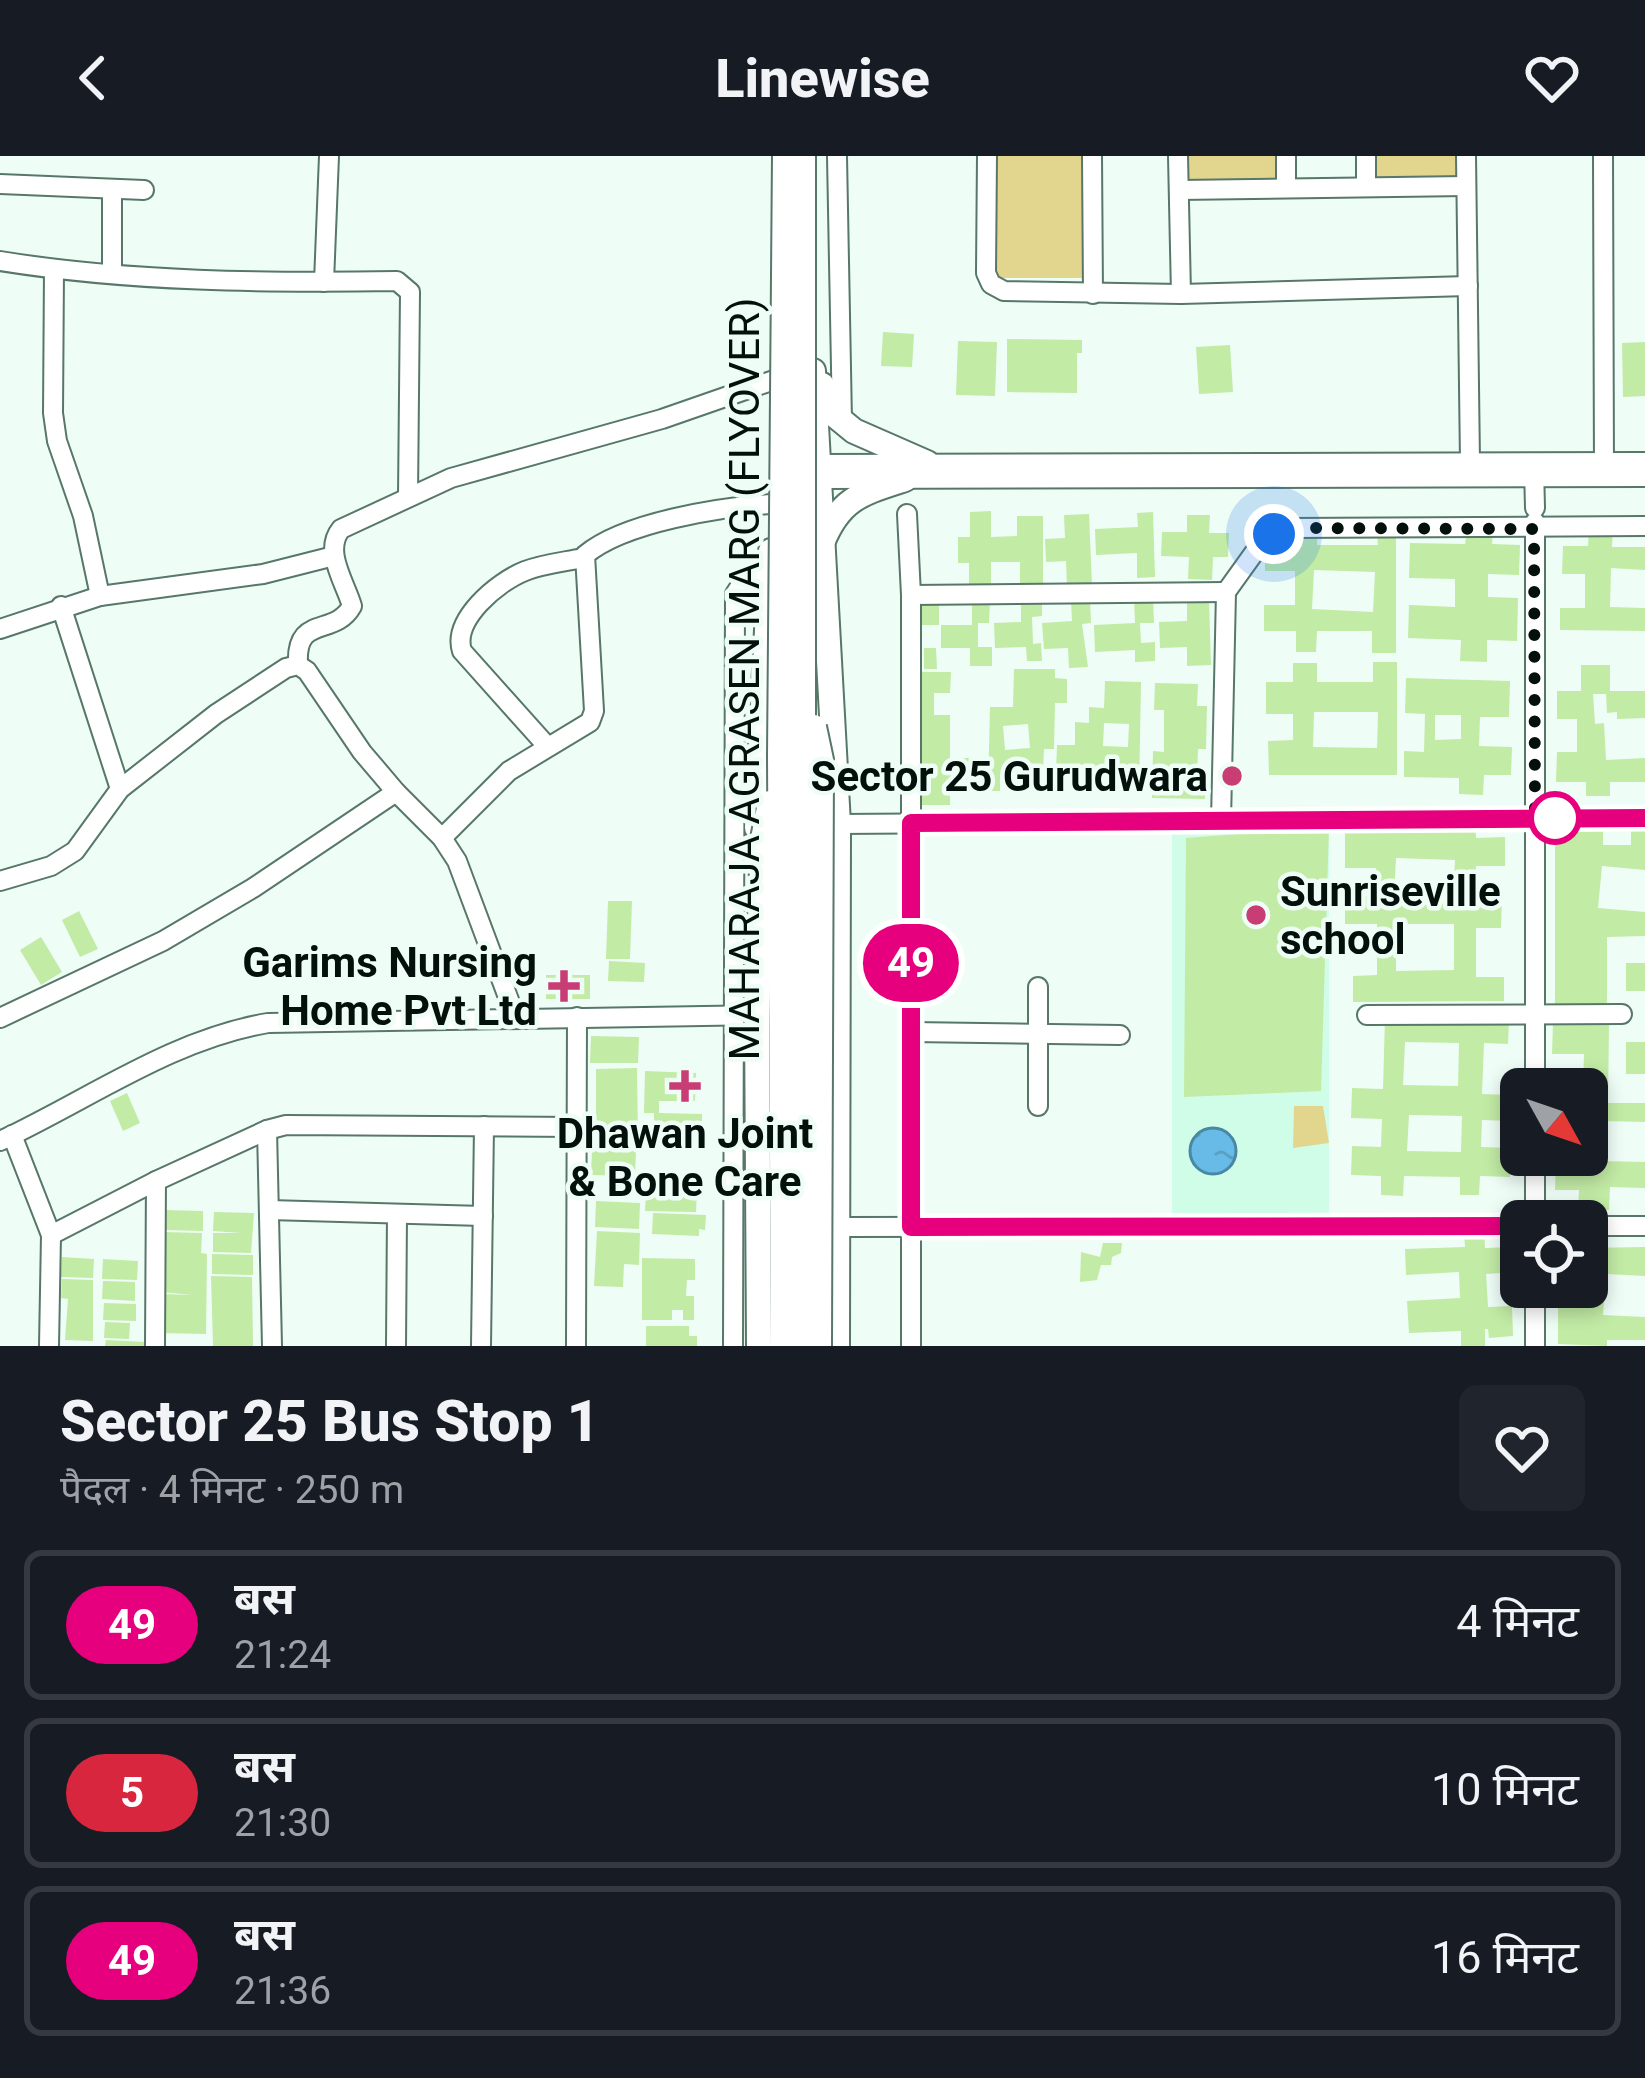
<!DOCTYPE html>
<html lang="hi">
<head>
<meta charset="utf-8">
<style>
	:root { --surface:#171b24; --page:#20242c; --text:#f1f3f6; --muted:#9ea1a6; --line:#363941 }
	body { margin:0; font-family:Roboto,"Noto Sans Devanagari",sans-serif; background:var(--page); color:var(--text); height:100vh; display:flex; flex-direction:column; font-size:45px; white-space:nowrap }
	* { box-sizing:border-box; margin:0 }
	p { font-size:39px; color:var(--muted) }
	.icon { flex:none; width:66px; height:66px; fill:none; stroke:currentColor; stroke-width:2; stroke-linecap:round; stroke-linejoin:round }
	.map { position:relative; height:1190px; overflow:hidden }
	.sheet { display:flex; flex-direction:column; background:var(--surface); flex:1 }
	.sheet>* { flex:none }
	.badge { padding:0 24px; border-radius:39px; font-size:42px; line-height:78px }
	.needle { width:78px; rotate:130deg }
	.fabs { position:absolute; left:1500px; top:912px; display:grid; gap:24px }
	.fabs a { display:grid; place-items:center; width:108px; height:108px; border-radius:18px; background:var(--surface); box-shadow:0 6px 18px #0003; font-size:60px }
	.you { position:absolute; width:60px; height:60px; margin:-30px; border:9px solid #fff; border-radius:50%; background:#1a73e8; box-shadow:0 0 0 18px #1a73e833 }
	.map>.badge { position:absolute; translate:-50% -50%; box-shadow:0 0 0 6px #fff }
	.round { display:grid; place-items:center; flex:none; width:126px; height:126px; border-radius:18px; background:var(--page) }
	.summary { display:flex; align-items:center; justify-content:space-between; height:204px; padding:0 60px }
	h1 { font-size:57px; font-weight:800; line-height:90px }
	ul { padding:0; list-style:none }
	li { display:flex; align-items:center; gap:36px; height:150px; margin:0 24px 18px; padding:0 36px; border:6px solid var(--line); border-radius:18px }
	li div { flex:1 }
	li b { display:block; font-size:45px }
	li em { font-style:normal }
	li .badge { min-width:132px; font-weight:700; text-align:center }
	header { display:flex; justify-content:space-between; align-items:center; height:156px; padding:0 60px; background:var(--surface); font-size:54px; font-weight:800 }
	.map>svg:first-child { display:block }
	.built { fill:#d0fde8 }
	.green { fill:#e2d68f }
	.water { fill:url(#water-ripples); stroke:#4988a4; stroke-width:3 }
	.building { fill:#c2eba5; fill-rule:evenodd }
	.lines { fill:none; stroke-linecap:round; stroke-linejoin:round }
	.minor-casing { stroke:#577769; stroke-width:22 }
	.major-casing { stroke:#577769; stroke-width:28 }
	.minor { stroke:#fff; stroke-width:18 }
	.major { stroke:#fff; stroke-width:24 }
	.major-bridge-casing { stroke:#577769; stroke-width:28; stroke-linecap:butt }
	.major-bridge { stroke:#fff; stroke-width:24 }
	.line-casing { stroke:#fff; stroke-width:27 }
	.line { stroke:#e6007e; stroke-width:18 }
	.walk { stroke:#04100b; stroke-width:12; stroke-dasharray:0 21.6 }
	.poi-dot { fill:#c73d74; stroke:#effdf7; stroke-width:4.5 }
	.stop-dot { fill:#fff; stroke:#e6007e; stroke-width:6 }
	.labels { text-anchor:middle; stroke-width:9; stroke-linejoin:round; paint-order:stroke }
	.street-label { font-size:42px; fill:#04100b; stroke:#effdf7 }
	.poi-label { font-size:42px; font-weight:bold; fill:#04100b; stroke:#effdf7; text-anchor:end }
</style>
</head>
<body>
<header><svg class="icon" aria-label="back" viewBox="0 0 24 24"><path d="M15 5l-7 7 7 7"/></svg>Linewise<svg class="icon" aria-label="heart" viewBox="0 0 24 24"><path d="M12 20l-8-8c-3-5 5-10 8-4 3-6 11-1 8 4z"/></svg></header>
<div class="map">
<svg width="1645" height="1190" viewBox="0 0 1645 1190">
	<defs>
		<pattern id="water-ripples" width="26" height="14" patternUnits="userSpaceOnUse" patternTransform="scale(3)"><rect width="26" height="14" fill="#67bbe6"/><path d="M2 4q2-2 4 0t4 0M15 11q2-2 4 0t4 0" fill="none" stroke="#58a0c4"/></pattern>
	</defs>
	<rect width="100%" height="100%" fill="#effdf7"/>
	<path class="built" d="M 1329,671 L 1329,1060 L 1172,1060 L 1172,672 Z"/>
	<g class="green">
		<path d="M 995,0 L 1087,0 L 1088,122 L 996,122 Z"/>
		<rect x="1186" y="0" width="92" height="26"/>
		<path d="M 1374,0 L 1457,0 L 1457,21 L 1374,22 Z"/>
		<path d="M 1294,950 L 1323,950 L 1329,987 L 1293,992 Z"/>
	</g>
	<circle class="water" cx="1213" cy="995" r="23"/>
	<g class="building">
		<path d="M 883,176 L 914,178 L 912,211 L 881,210 Z"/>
		<path d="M 1007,183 L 1082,184 L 1082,197 L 1077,197 L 1077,237 L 1007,236 Z"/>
		<path d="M 958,185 L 997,186 L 995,240 L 956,239 Z"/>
		<path d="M 1645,186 L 1645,240 L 1623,241 L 1622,187 Z"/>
		<path d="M 1230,189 L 1233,236 L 1199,238 L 1196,191 Z"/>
		<path d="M 991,355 L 991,381 L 1017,380 L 1017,360 L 1043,360 L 1043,428 L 1020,428 L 1020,406 L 991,406 L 991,432 L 969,432 L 969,407 L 958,407 L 958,381 L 970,381 L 970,356 Z"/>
		<path d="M 1153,356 L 1155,421 L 1137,422 L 1137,397 L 1096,399 L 1095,373 L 1138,371 L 1137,357 Z"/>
		<path d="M 1089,358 L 1092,429 L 1067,430 L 1066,405 L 1046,406 L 1045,383 L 1065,382 L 1064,359 Z"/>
		<path d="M 1187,359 L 1210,359 L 1209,377 L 1229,377 L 1228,401 L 1213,401 L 1212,424 L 1188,423 L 1189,401 L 1161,400 L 1162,376 L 1187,376 Z"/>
		<path d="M 1589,372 L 1613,372 L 1612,391 L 1645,391 L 1645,414 L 1611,412 L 1610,451 L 1645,452 L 1645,475 L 1560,474 L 1560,452 L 1585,452 L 1585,418 L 1562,418 L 1563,390 L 1588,390 Z"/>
		<path d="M 1295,375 L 1317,375 L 1317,389 L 1378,389 L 1377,378 L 1396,376 L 1396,497 L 1372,497 L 1372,475 L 1317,475 L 1316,496 L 1296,496 L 1296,475 L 1264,475 L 1264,449 L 1295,449 L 1295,415 L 1265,415 L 1265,389 L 1293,389 ZM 1314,414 L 1375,416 L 1373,456 L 1312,453 Z"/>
		<path d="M 1467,375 L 1493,376 L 1492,388 L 1520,389 L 1519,419 L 1488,418 L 1488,441 L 1518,442 L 1517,485 L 1487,484 L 1487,506 L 1460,505 L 1461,484 L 1408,482 L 1409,449 L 1455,451 L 1455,423 L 1409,422 L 1410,387 L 1465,388 Z"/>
		<rect x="919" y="443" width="20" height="26"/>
		<path d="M 1090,443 L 1091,467 L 1082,468 L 1088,511 L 1069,512 L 1068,492 L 1044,493 L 1042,467 L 1072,465 L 1071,444 Z"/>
		<path d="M 1153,443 L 1154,467 L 1140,467 L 1141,487 L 1155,486 L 1155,505 L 1135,506 L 1135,494 L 1095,496 L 1094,469 L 1135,467 L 1134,444 Z"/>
		<path d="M 1042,444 L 1042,460 L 1032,461 L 1033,488 L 1041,487 L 1042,505 L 1027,505 L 1026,491 L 995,492 L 994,467 L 1021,466 L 1021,445 Z"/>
		<path d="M 1209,444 L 1211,509 L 1187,510 L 1187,491 L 1160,492 L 1159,466 L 1187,465 L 1187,445 Z"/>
		<path d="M 972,445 L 990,445 L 989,467 L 978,467 L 978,491 L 992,491 L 992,510 L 970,510 L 970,492 L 941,492 L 941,469 L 972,469 Z"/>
		<path d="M 924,492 L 936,492 L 937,513 L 924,513 Z"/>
		<path d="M 1373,506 L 1397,506 L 1397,619 L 1269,619 L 1268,585 L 1293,584 L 1293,558 L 1266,558 L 1266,526 L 1293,526 L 1293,507 L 1317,507 L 1317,526 L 1373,526 ZM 1314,556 L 1378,556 L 1377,592 L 1313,591 Z"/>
		<path d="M 1581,509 L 1610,509 L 1610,535 L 1645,535 L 1645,562 L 1617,563 L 1617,556 L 1607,557 L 1606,538 L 1593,538 L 1595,568 L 1604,567 L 1606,604 L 1645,602 L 1645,626 L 1610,626 L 1610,640 L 1586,640 L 1586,626 L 1556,626 L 1557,596 L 1577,596 L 1577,563 L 1557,563 L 1557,535 L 1581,535 Z"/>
		<path d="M 1014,513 L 1055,513 L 1055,522 L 1067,523 L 1067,547 L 1055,547 L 1054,593 L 1044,593 L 1043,614 L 1053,615 L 1053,636 L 1033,635 L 1033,618 L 1000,618 L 1000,635 L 988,635 L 990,551 L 1013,551 ZM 1028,568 L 1030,592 L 1005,594 L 1003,570 Z"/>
		<path d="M 918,516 L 951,516 L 950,537 L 934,537 L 934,559 L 950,559 L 950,602 L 980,602 L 980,624 L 950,624 L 950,649 L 917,649 L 917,633 L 926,633 L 926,618 L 917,618 Z"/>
		<path d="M 1406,522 L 1510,525 L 1509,561 L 1480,561 L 1479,590 L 1512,591 L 1511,619 L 1484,619 L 1483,639 L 1459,638 L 1459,622 L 1404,621 L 1404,595 L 1424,596 L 1425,558 L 1405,557 ZM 1435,559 L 1461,559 L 1461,583 L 1435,584 Z"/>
		<path d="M 1105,525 L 1141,526 L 1139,637 L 1076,636 L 1077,616 L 1056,616 L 1057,589 L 1075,589 L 1075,566 L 1089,567 L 1089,551 L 1104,552 ZM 1104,567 L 1129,568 L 1128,591 L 1103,590 ZM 1107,617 L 1129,617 L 1129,632 L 1107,632 Z"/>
		<path d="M 1155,527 L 1198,528 L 1197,550 L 1207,550 L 1206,593 L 1198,593 L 1197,625 L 1205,626 L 1205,643 L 1152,642 L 1153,595 L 1164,596 L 1164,554 L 1154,554 Z"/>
		<path d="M 1475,666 L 1476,682 L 1505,681 L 1505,710 L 1476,710 L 1476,742 L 1502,741 L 1501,772 L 1476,772 L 1476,821 L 1504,821 L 1504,845 L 1353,846 L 1353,820 L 1377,819 L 1377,768 L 1345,768 L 1345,740 L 1377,740 L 1376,712 L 1345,712 L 1345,675 L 1376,675 L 1379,667 ZM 1396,702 L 1455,704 L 1453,742 L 1394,739 ZM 1396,768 L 1454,768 L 1454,814 L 1396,815 Z"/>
		<path d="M 1631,668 L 1645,668 L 1645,714 L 1602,710 L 1598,752 L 1645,756 L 1645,780 L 1607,781 L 1607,848 L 1555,849 L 1555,669 L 1603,669 L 1603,689 L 1631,689 Z"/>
		<path d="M 1329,671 L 1321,935 L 1184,941 L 1186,682 Z"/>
		<path d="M 608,745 L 632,745 L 630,803 L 606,803 Z"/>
		<path d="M 79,755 L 98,793 L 80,801 L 62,764 Z"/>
		<path d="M 41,781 L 62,816 L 41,829 L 20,794 Z"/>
		<path d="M 609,805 L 645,807 L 644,826 L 608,825 Z"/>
		<rect x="1626" y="807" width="19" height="28"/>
		<rect x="546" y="819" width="44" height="24"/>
		<path d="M 1385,861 L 1509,864 L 1508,888 L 1484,887 L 1482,938 L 1512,939 L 1511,965 L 1482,964 L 1481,991 L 1511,992 L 1510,1021 L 1480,1020 L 1479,1039 L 1460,1039 L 1460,1021 L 1404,1020 L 1403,1040 L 1381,1039 L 1381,1020 L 1351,1019 L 1352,990 L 1381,991 L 1382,963 L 1351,962 L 1352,932 L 1383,933 ZM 1405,886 L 1459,887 L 1458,930 L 1403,929 ZM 1409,959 L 1462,960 L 1461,996 L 1407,995 Z"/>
		<path d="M 1553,867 L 1609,868 L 1608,947 L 1645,947 L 1645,966 L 1601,965 L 1600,1005 L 1645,1006 L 1645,1032 L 1610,1031 L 1609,1054 L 1578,1054 L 1579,1034 L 1555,1034 L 1556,1001 L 1587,999 L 1587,933 L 1583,933 L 1584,898 L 1552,898 Z"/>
		<path d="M 591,880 L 639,881 L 638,907 L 590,907 Z"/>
		<rect x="1626" y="886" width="19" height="32"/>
		<path d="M 637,912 L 638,987 L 596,987 L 596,913 Z"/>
		<path d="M 645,915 L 696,917 L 695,945 L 659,945 L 659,957 L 702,958 L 702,985 L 654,984 L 654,957 L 644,957 Z"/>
		<path d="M 127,937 L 140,967 L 123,975 L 110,945 Z"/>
		<path d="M 592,994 L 636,995 L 635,1020 L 591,1019 Z"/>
		<path d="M 646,1033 L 697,1035 L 696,1056 L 645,1055 Z"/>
		<path d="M 596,1045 L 640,1047 L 639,1073 L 595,1071 Z"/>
		<path d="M 165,1054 L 203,1055 L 203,1075 L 165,1074 Z"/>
		<path d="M 214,1056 L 254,1057 L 251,1097 L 213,1096 L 213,1077 L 241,1077 L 213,1075 Z"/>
		<path d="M 653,1057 L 706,1059 L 705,1074 L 699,1073 L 699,1080 L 652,1078 Z"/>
		<path d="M 1484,1074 L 1485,1092 L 1515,1091 L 1516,1116 L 1486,1118 L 1488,1151 L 1512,1150 L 1513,1180 L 1489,1182 L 1488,1173 L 1485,1173 L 1485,1190 L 1461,1190 L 1461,1175 L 1409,1177 L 1407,1145 L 1460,1142 L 1459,1116 L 1406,1119 L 1405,1093 L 1465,1091 L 1464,1075 Z"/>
		<path d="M 597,1075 L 640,1077 L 639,1109 L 624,1108 L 623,1131 L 594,1130 Z"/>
		<path d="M 164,1076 L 202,1077 L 201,1097 L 207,1098 L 206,1178 L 160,1177 L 161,1138 L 193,1139 L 161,1136 Z"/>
		<path d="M 1103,1087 L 1122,1087 L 1121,1097 L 1112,1101 L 1111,1109 L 1101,1109 L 1097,1124 L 1080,1126 L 1081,1096 L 1100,1101 Z"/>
		<path d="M 1645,1091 L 1645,1120 L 1606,1118 L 1603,1159 L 1645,1161 L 1645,1184 L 1607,1184 L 1607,1190 L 1558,1188 L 1558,1131 L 1587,1131 L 1587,1092 Z"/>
		<path d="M 212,1098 L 253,1099 L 253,1119 L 212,1118 Z"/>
		<path d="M 62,1101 L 94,1103 L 93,1122 L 61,1121 Z"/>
		<path d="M 642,1102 L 695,1103 L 695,1124 L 687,1124 L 686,1140 L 694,1140 L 694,1164 L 683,1164 L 683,1154 L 672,1154 L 672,1164 L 642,1164 Z"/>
		<path d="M 103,1103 L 138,1105 L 137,1124 L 102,1123 Z"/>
		<path d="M 211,1120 L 252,1121 L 253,1190 L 213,1190 Z"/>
		<path d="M 62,1123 L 93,1124 L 93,1185 L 65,1184 L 68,1143 L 61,1142 Z"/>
		<path d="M 103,1125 L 135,1126 L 135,1145 L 102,1143 Z"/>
		<path d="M 104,1147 L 136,1148 L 136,1165 L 103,1164 Z"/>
		<path d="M 105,1166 L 130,1167 L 129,1183 L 104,1182 Z"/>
		<path d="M 646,1170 L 689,1170 L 689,1180 L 697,1180 L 697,1190 L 646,1190 Z"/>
		<path d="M 106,1184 L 146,1186 L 146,1190 L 105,1190 Z"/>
	</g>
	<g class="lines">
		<g class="minor-casing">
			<g id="minor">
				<path d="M 837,0 L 842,265"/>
				<path d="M 987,0 L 986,117 L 991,128 L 1004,135 L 1181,138 L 1468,130"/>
				<path d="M 1092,0 L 1093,138"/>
				<path d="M 1178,0 L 1181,138"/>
				<path d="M 1286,0 L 1286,32"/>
				<path d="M 1366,0 L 1366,31"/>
				<path d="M 1466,0 L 1470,306"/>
				<path d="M 1603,0 L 1604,316"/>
				<path d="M 0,28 L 144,34"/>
				<path d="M 112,33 L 112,117"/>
				<path d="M 1179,34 L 1466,30"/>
				<path d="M 0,105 C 130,126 266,127 397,125 L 410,136 L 408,340"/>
				<path d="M 54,114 L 53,257 L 57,285 L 83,360 L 100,440"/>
				<path d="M 324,126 L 329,0"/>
				<path d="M 818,308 L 1645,306"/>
				<path d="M 1534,311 L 1535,352"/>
				<path d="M 819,323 L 1645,321"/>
				<path d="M 907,358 L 911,439 L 911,1190"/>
				<path d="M 1535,366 L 1535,933"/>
				<path d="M 911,439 L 1226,436"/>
				<path d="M 61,450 L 120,633"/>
				<path d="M 0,473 L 100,440 L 263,418 L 334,400"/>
				<path d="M 298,509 C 295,457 334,482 352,450 C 345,426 323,395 341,373 L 451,322 L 662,263 L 774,224"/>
				<path d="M 547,590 L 462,495 C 452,464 497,426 525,415 C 543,408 564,406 583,402"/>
				<path d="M 1221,665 L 1226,436 L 1259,390 L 1273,378 L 1290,372 L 1645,370"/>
				<path d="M 838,668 L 1645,662"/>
				<path d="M 442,682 L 509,615 L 590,566 L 594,555 L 585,399 C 624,366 721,351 772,348"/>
				<path d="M 0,725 L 51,710 L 75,695 L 120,633 L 216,558 L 286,512 L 298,509 L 307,515 L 362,596 L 396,636"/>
				<path d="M 1038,831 L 1038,950"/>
				<path d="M 1367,859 L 1622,858"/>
				<path d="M 0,862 L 163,785 L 253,732 L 396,636 L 442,682 L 457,705 L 515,860"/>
				<path d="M 911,876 L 1120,879"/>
				<path d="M 267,974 L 272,1190"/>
				<path d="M 12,979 L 51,1079 L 49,1190"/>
				<path d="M 0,985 C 88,944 172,883 268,867 L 766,859"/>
				<path d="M 1535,999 L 1535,1065"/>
				<path d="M 269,1054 L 483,1060"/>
				<path d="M 1587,1070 L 1645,1070"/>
				<path d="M 838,1071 L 1521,1070"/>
				<path d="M 51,1079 L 156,1025 L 267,974 L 286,969 L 576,971"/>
				<path d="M 155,1190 L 156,1025"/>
				<path d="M 396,1190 L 397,1058"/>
				<path d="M 481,1190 L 484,970"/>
				<path d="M 576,1190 L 577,861"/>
				<path d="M 733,1190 L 735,438 L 748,418 L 770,407"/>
				<path d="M 1535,1190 L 1535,1131"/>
			</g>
		</g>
		<g class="major-casing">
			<g id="major">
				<path d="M 813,215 L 838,668 L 837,1190"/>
				<path d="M 822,229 L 832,257 L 854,275 L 927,307"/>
				<path d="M 822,387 C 840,342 862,337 905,323"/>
				<path d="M 757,672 L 771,395"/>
			</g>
		</g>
		<use href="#minor" class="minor"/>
		<use href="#major" class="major"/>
		<g class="major-bridge-casing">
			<g id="major-bridge">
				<path d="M 803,0 L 803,1190"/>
				<path d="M 814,571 L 821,604 L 819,1190"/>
				<path d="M 759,1190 L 757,859 L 763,683 L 770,647"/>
				<path d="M 783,1190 L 780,600 L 785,0"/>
			</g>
		</g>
		<use href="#major-bridge" class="major-bridge"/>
	</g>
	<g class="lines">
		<g class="line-casing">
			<path id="line" d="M 1521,1070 L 911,1071 L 911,667 L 1645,662"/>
		</g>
		<use href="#line" class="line"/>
		<path class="walk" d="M 1274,378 L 1290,372 L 1534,373 L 1535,662 L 1555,662"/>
	</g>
	<g class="poi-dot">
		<circle cx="1232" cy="620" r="12"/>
		<circle cx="1256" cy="759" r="12"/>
		<path d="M558 812h12v12h12v12h-12v12h-12v-12h-12v-12h12z"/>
		<path d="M679 912h12v12h12v12h-12v12h-12v-12h-12v-12h12z"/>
	</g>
	<circle class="stop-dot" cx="1555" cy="662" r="24"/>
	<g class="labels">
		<g class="street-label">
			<text transform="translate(744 523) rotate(-90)" y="15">MAHARAJA AGRASEN MARG (FLYOVER)</text>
		</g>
		<g class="poi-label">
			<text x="1208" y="635">Sector 25 Gurudwara</text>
			<text x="1280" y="750" text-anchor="start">Sunriseville<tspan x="1280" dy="48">school</tspan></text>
			<text x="537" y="821">Garims Nursing<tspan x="537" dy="48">Home Pvt Ltd</tspan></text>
			<text x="685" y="992" text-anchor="middle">Dhawan Joint<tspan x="685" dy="48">&amp; Bone Care</tspan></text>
		</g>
	</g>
</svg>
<div class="fabs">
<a><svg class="needle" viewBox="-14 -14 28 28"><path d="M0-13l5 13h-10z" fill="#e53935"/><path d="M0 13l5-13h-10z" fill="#9ea1a6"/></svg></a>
<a><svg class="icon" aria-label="locate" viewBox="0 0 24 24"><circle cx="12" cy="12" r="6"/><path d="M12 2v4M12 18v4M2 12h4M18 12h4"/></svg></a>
</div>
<div class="you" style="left:1274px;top:378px"></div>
<b class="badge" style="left:911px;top:807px;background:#e6007e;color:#fff">49</b>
</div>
<section class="sheet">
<div class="summary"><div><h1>Sector 25 Bus Stop 1</h1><p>पैदल · 4 मिनट · 250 m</p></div><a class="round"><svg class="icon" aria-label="heart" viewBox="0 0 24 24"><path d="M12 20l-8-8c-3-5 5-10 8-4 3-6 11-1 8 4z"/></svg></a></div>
<ul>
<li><span class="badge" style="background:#e6007e;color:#fff">49</span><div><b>बस</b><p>21:24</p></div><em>4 मिनट</em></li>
<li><span class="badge" style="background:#d7263d;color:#fff">5</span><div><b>बस</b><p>21:30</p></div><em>10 मिनट</em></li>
<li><span class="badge" style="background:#e6007e;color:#fff">49</span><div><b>बस</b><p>21:36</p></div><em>16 मिनट</em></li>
</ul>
</section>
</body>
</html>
